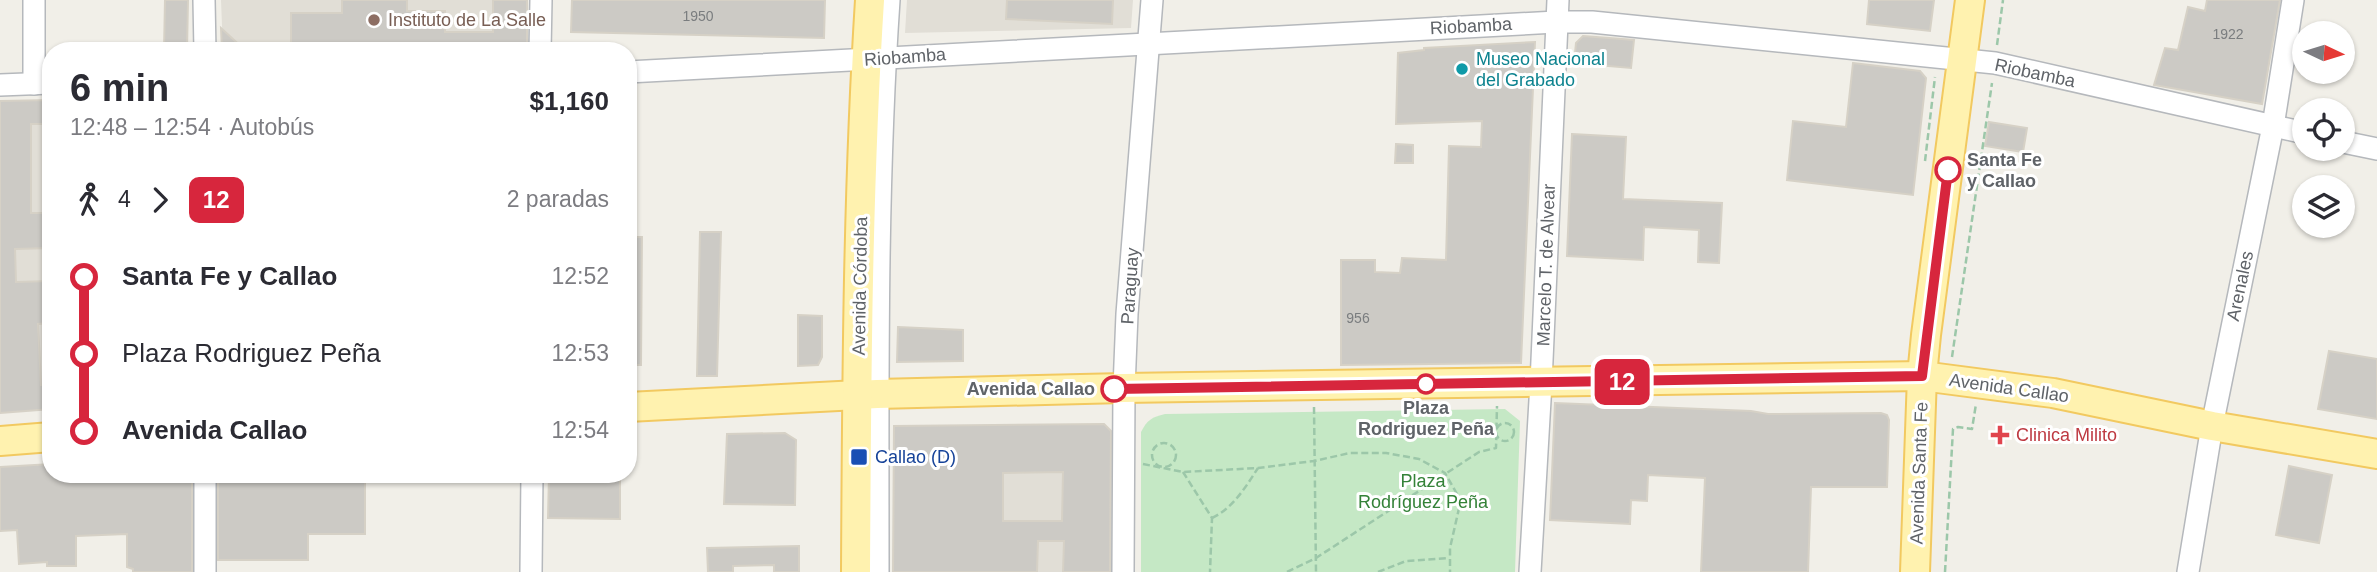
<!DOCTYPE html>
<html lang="es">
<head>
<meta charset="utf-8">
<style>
	:root { --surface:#fff; --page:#f7f7f7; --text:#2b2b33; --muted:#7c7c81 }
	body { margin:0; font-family:Helvetica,sans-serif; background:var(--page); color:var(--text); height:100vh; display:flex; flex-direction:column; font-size:26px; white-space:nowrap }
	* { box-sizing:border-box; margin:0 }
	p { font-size:23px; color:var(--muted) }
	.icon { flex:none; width:38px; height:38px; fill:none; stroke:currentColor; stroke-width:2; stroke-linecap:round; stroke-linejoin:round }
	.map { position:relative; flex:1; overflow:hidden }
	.sheet { position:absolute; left:42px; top:42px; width:595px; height:441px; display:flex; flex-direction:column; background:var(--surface); border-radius:28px; box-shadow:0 2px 5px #0004 }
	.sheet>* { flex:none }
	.badge { padding:0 14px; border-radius:10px; font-size:24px; line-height:46px }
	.needle { width:46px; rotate:94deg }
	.buttons { position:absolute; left:2292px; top:21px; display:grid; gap:14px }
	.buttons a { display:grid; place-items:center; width:63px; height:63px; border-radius:50%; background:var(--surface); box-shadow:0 2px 5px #0004; font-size:35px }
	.map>.badge { position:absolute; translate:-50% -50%; box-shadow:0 0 0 4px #fff }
	.legs { display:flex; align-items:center; gap:10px; height:77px; padding:0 28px; font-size:23px }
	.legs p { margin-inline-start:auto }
	.headline { display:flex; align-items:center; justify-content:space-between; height:119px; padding:0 28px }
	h1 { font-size:38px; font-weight:700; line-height:52px }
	ul { padding:0 28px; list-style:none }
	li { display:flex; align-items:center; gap:24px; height:77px; font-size:26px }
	li i { display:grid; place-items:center; width:10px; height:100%; margin:0 9px; background:currentColor }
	li i::after { content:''; width:18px; height:18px; margin:-9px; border:5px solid; border-radius:50%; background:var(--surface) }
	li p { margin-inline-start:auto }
	li:first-child i { background:linear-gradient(#0000 50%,currentColor 0) }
	li:last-child i { background:linear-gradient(currentColor 50%,#0000 0) }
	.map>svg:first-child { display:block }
	.education { fill:#e1ded6 }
	.green { fill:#c5e8c5 }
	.building { fill:#cccac5; stroke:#d6d1c6; stroke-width:2; fill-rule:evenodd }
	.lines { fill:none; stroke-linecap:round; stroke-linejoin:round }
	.minor-casing { stroke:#b5b8bc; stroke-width:24 }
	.major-casing { stroke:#f2c960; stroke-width:32 }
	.path { stroke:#9cc7a9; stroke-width:2.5; stroke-dasharray:7 3.5; stroke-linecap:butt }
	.minor { stroke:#fff; stroke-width:21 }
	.major { stroke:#fff2af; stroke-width:28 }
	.line-1-casing { stroke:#fff; stroke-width:16 }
	.line-1 { stroke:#d7263d; stroke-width:10 }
	.education-dot { fill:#8d6e63; stroke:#fff; stroke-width:2.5 }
	.culture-dot { fill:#0f9aa8; stroke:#fff; stroke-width:2.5 }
	.stop-1-dot { fill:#fff; stroke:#d7263d; stroke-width:3.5 }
	.health-dot { fill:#e0444e; stroke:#fff; stroke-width:2.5 }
	.transit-dot { fill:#1a4fb4; stroke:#fff; stroke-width:2.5 }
	.labels { text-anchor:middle; stroke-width:6; stroke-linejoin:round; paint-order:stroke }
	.number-label { font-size:14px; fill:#7a7d7f }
	.education-label { font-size:18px; fill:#785e54; stroke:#fff; text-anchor:start }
	.street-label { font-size:18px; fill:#5f6368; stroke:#fff }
	.culture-label { font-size:18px; fill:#0d838f; stroke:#fff; text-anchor:start }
	.stop-label { font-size:18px; font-weight:bold; fill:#5f6368; stroke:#fff; text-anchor:start }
	.health-label { font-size:18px; fill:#be3a42; stroke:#fff; text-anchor:start }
	.transit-label { font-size:18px; fill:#164399; stroke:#fff; text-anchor:start }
	.park-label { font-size:18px; fill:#348238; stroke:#fff }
</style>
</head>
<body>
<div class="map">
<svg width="2377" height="572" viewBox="0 0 2377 572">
	<rect width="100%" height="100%" fill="#f1efe8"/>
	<g class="education">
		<path d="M 221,0 L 527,0 L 528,41 L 521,51 L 223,51 Z"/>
		<path d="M 907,0 L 1133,0 L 1131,28 L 905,33 Z"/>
		<path d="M 51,100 L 51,409 L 0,413 L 0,101 Z"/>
		<path d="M 1104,424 L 1115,436 L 1116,572 L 1037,572 L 1038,547 L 991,521 L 967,427 Z"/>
	</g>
	<path class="green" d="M 1505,409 L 1520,421 L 1515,572 L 1141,572 L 1141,432 C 1147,420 1152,417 1165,414 Z"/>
	<g class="building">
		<path d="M 165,0 L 188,0 L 187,51 L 164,51 Z"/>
		<path d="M 342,0 L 407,0 L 407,11 L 445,11 L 445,32 L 493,32 L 493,0 L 527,0 L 527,42 L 521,51 L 291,51 L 291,13 L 342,13 Z"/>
		<path d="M 572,0 L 825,0 L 824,38 L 571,32 Z"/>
		<path d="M 1007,0 L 1113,0 L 1112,24 L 1006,19 Z"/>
		<path d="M 1869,0 L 1934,0 L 1930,31 L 1867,24 Z"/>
		<path d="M 2207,0 L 2280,0 L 2262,104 L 2154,85 L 2165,48 L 2178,50 L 2188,7 L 2205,11 Z"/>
		<path d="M 221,28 L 246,51 L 222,51 Z"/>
		<path d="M 1583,36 L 1634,40 L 1631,68 L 1574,63 L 1576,43 Z"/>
		<path d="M 1535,42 L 1521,363 L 1341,365 L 1341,260 L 1375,260 L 1375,272 L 1400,273 L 1402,258 L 1446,260 L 1449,146 L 1481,147 L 1482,121 L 1396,124 L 1398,53 L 1424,50 L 1424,48 Z"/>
		<path d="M 1853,63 L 1920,71 L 1926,78 L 1913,195 L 1787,180 L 1793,121 L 1846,127 Z"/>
		<path d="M 51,100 L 51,124 L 31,124 L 31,213 L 51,213 L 51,248 L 15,249 L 16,282 L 51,281 L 51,323 L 38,324 L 41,385 L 51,385 L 51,409 L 0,413 L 0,101 Z"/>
		<path d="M 1989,122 L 2027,128 L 2023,152 L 1985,146 Z"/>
		<path d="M 1572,134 L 1626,137 L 1623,199 L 1722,203 L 1719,263 L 1698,262 L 1699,230 L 1644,227 L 1643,260 L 1567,256 Z"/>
		<path d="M 1396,144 L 1413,145 L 1413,163 L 1395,163 Z"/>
		<path d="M 700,232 L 721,232 L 717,376 L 697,376 Z"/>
		<path d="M 628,237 L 642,237 L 641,365 L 628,365 Z"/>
		<path d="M 798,315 L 822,316 L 822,357 L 818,365 L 798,366 Z"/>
		<path d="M 898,327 L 963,330 L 963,361 L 897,362 Z"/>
		<path d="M 2329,351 L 2377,359 L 2377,419 L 2318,409 Z"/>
		<path d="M 1555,403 L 1751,411 L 1768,414 L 1881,413 L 1887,415 L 1889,420 L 1887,487 L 1811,487 L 1808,572 L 1701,572 L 1705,478 L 1648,475 L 1647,501 L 1631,500 L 1630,524 L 1550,520 Z"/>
		<path d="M 1104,424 L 1111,431 L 1110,572 L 1063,572 L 1064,541 L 1038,541 L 1037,572 L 893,572 L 894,426 ZM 1063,472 L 1062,521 L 1003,521 L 1003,473 Z"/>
		<path d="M 785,433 L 796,440 L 795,505 L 724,504 L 727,434 Z"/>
		<path d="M 51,464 L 51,474 L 192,474 L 192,572 L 133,572 L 133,569 L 127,567 L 127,534 L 76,536 L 76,566 L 47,566 L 47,562 L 19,564 L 17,530 L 0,531 L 0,467 Z"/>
		<path d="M 2289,466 L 2332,475 L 2319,543 L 2276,535 Z"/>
		<path d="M 218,474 L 365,474 L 365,534 L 308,534 L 308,560 L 218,560 Z"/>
		<path d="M 549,474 L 620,474 L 620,519 L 548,518 Z"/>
		<path d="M 799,546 L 799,572 L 774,572 L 774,565 L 733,566 L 733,572 L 708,572 L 707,548 Z"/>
	</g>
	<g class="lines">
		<g class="minor-casing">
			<g id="minor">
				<path d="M 204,0 L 205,51"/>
				<path d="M 540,51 L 541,0"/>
				<path d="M 628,72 C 938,56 1247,37 1556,22 L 1592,22 L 1995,63 L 2305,133"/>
				<path d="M 34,84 L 34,0"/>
				<path d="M 0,85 L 51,83"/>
				<path d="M 2343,142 L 2377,149"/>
				<path d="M 205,572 L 205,474"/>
				<path d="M 531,572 L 532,474"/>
				<path d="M 878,572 C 878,381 876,190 889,0"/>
				<path d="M 1123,572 L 1124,388 L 1127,314 L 1152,0"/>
				<path d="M 1530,572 L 1541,383 L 1558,0"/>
				<path d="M 2188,572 L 2212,426 L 2273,126 L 2293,0"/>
			</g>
		</g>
		<g class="major-casing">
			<g id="major">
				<path d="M 628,407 L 877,394 L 1124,388 L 1922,376 L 2053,393 L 2212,426 L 2377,454"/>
				<path d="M 0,441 L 51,437"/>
				<path d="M 856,572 C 857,381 858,190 870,0"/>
				<path d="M 1915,572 L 1922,376 L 1926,335 L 1970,0"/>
			</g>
		</g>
		<g class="path">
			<path d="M 1997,45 L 2003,0"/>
			<path d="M 1925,161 L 1935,77"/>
			<path d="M 1952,357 L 1992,83"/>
			<path d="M 1314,407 L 1316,572"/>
			<circle cx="1505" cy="432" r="9"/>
			<circle cx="1164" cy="455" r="12"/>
			<path d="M 1143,464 L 1183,472 L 1258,468 L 1314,461 L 1350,453 L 1386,453 L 1419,459 L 1445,473 L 1457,494 L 1460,504 L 1450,548 L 1450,572"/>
			<path d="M 1183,472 L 1212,518 L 1210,572"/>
			<path d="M 1212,518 C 1233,508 1245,488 1258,468"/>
			<path d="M 1287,572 L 1316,558 L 1479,452 L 1496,448 L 1497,406"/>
			<path d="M 1378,572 L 1406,561 L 1449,558"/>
			<path d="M 1945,572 L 1953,429 L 1958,427 L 1972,429 L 1976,404"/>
		</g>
		<use href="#minor" class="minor"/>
		<use href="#major" class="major"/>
	</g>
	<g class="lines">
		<g class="line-1-casing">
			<path id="line-1" d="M 1114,389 L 1922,376 L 1948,170"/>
		</g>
		<use href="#line-1" class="line-1"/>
	</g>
	<circle class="education-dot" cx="374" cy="20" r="7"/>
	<circle class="culture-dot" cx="1462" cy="69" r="7"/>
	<g class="stop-1-dot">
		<circle cx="1948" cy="170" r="12"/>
		<circle cx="1426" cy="384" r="9"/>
		<circle cx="1114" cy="389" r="12"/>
	</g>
	<path class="health-dot" d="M1996.5 424.5h7v7h7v7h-7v7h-7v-7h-7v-7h7z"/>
	<rect class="transit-dot" x="850" y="448" width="18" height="18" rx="3.5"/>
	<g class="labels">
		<g class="number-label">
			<text x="698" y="21">1950</text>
			<text x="2228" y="39">1922</text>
			<text x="1358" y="323">956</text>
		</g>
		<g class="education-label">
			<text x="388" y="26">Instituto de La Salle</text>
		</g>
		<g class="street-label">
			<text transform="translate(1471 26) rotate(-3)" y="6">Riobamba</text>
			<text transform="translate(905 57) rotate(-4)" y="6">Riobamba</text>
			<text transform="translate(2035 73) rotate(12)" y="6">Riobamba</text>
			<text transform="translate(1546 265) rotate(-88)" y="6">Marcelo T. de Alvear</text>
			<text transform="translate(860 286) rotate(-89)" y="6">Avenida Córdoba</text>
			<text transform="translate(1130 286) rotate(-86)" y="6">Paraguay</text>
			<text transform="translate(2240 286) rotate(-78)" y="6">Arenales</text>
			<text transform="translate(2009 388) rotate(8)" y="6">Avenida Callao</text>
			<text transform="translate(1919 473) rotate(-88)" y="6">Avenida Santa Fe</text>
		</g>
		<g class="culture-label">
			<text x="1476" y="65">Museo Nacional<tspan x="1476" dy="21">del Grabado</tspan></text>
		</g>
		<g class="stop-label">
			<text x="1967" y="166">Santa Fe<tspan x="1967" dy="21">y Callao</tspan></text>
			<text x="1095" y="395" text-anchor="end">Avenida Callao</text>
			<text x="1426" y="414" text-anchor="middle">Plaza<tspan x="1426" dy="21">Rodriguez Peña</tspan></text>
		</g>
		<g class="health-label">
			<text x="2016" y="441">Clinica Milito</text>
		</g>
		<g class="transit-label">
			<text x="875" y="463">Callao (D)</text>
		</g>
		<g class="park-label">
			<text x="1423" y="487">Plaza<tspan x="1423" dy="21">Rodríguez Peña</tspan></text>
		</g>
	</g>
</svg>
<div class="buttons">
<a><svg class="needle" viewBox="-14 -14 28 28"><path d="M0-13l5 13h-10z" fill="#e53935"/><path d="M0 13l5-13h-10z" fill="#7c7c81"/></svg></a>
<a><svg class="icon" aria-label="locate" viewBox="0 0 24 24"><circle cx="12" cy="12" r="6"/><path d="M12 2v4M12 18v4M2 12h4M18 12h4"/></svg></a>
<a><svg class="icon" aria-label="layers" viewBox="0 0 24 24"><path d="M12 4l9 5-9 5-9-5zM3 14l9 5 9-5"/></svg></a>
</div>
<b class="badge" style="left:1622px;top:382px;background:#d7263d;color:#fff">12</b>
<section class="sheet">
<div class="headline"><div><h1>6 min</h1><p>12:48 – 12:54 · Autobús</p></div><b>$1,160</b></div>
<div class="legs"><svg class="icon" aria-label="walk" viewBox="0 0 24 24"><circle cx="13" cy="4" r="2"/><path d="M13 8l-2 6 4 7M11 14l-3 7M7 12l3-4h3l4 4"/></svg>4<svg class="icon" aria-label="forward" viewBox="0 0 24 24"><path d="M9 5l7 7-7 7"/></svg><b class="badge" style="background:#d7263d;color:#fff">12</b><p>2 paradas</p></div>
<ul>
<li><i style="color:#d7263d"></i><b>Santa Fe y Callao</b><p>12:52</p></li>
<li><i style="color:#d7263d"></i><span>Plaza Rodriguez Peña</span><p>12:53</p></li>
<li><i style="color:#d7263d"></i><b>Avenida Callao</b><p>12:54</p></li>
</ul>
</section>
</div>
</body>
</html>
